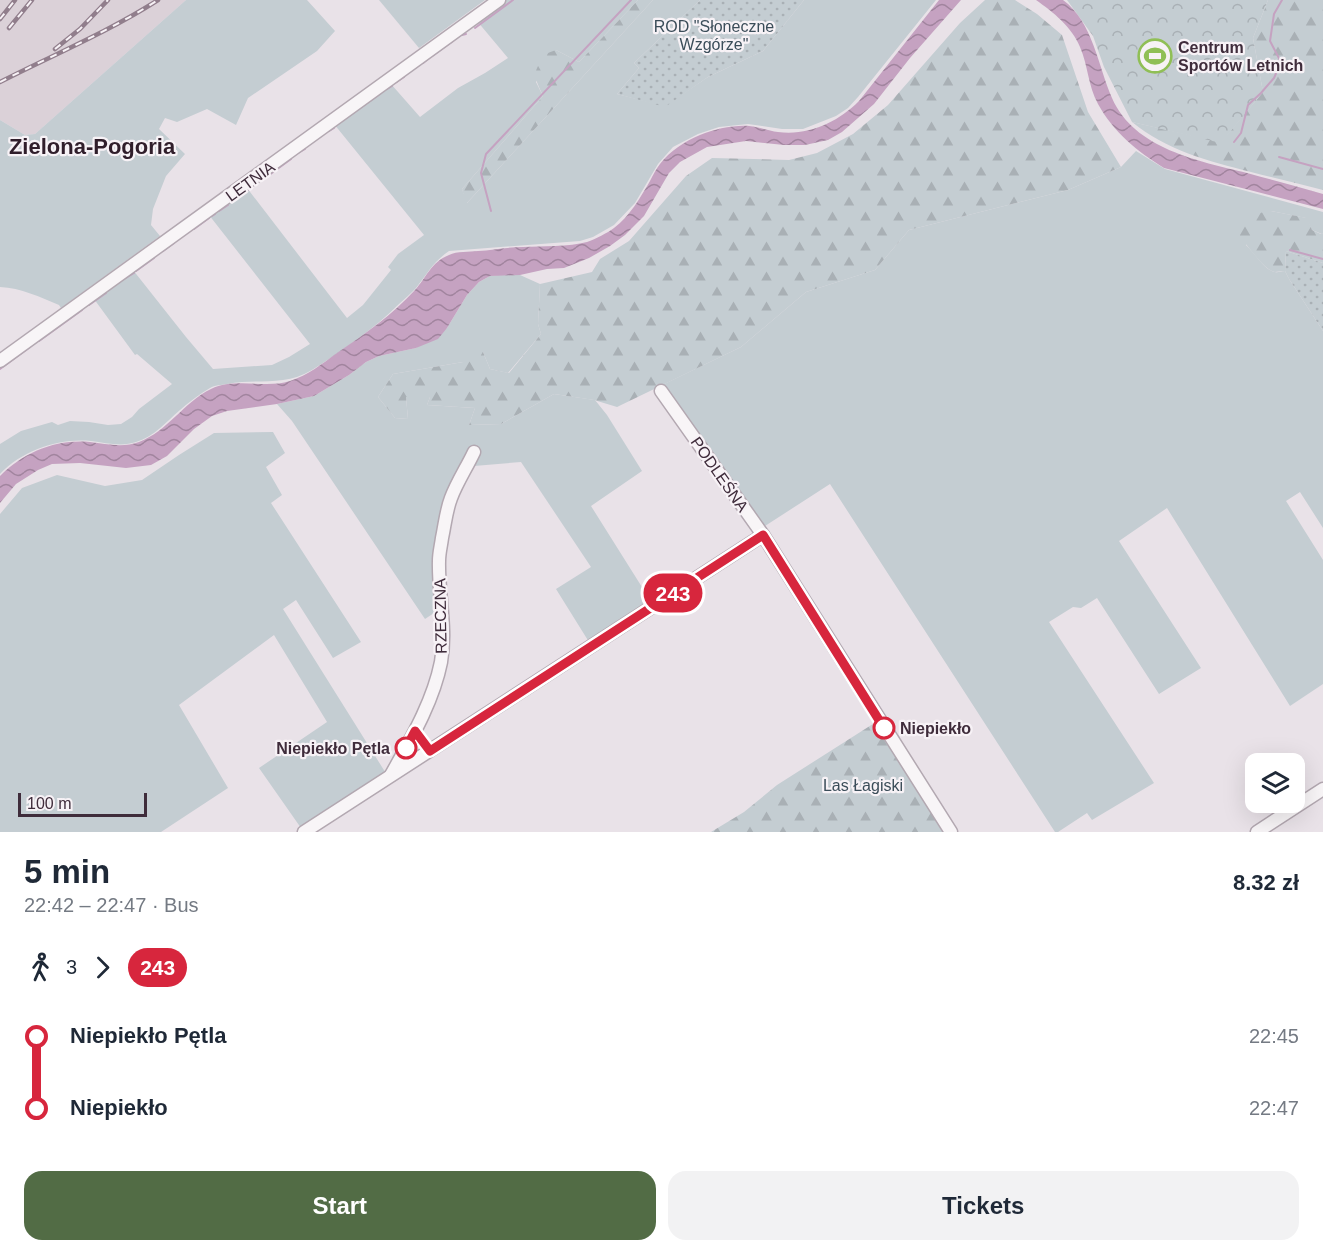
<!DOCTYPE html>
<html lang="en">
<head>
<meta charset="utf-8">
<style>
	:root { --surface:#fff; --page:#f2f2f3; --text:#1f2937; --muted:#747a83; --accent:#526c45 }
	body { margin:0; font-family:Arial,sans-serif; background:var(--page); color:var(--text); height:100vh; display:flex; flex-direction:column; font-size:22px; white-space:nowrap }
	* { box-sizing:border-box; margin:0 }
	p { font-size:20px; color:var(--muted) }
	.icon { flex:none; width:33px; height:33px; fill:none; stroke:currentColor; stroke-width:2; stroke-linecap:round; stroke-linejoin:round }
	.map { position:relative; height:832px; overflow:hidden }
	.sheet { display:flex; flex-direction:column; background:var(--surface); flex:1 }
	.sheet>* { flex:none }
	.badge { padding:0 12px; border-radius:20px; font-size:21px; line-height:39px }
	.fabs { position:absolute; left:1245px; top:753px; display:grid; gap:12px }
	.fabs a { display:grid; place-items:center; width:60px; height:60px; border-radius:12px; background:var(--surface); box-shadow:0 6px 24px #0002; font-size:30px }
	.scale { position:absolute; left:18px; bottom:15px; width:129px; box-sizing:border-box; padding-left:6px; border:3px solid #3f2c3b; border-top:0; font-size:16px; line-height:21px; white-space:nowrap; color:#3f2c3b; -webkit-text-stroke:4px #f7f2f6; paint-order:stroke }
	.map>.badge { position:absolute; translate:-50% -50%; box-shadow:0 0 0 3px #fff }
	.legs { display:flex; align-items:center; gap:9px; height:66px; padding:0 24px; font-size:20px }
	.legs p { margin-inline-start:auto }
	.summary { display:flex; align-items:center; justify-content:space-between; height:102px; padding:0 24px }
	h1 { font-size:33px; font-weight:800; line-height:45px }
	.primary-button { display:flex; gap:12px; margin-top:auto; padding:12px 24px }
	.primary-button a { flex:1; height:69px; border-radius:18px; background:var(--accent); color:#fff; font-size:24px; font-weight:800; line-height:69px; text-align:center }
	.primary-button a+a { background:var(--page); color:var(--text) }
	ul { padding:0 24px; list-style:none }
	li { display:flex; align-items:center; gap:21px; height:72px; font-size:22px }
	li i { display:grid; place-items:center; width:9px; height:100%; margin:0 8px; background:currentColor }
	li i::after { content:''; width:15px; height:15px; margin:-8px; border:4px solid; border-radius:50%; background:var(--surface) }
	li p { margin-inline-start:auto }
	li:first-child i { background:linear-gradient(#0000 50%,currentColor 0) }
	li:last-child i { background:linear-gradient(currentColor 50%,#0000 0) }
	.map>svg:first-child { display:block }
	.built { fill:#dbd1d8 }
	.grass { fill:#c4cdd2 }
	.forest { fill:url(#forest-firs) }
	.park { fill:url(#park-crowns) }
	.garden { fill:url(#garden-dots) }
	.water { fill:url(#water-waves) }
	.lines { fill:none; stroke-linecap:round; stroke-linejoin:round }
	.stream { stroke:#c5a2c1; stroke-width:2 }
	.minor-casing { stroke:#b3a8b1; stroke-width:15 }
	.minor { stroke:#f8f5f7; stroke-width:12 }
	.rail-casing { stroke:#917e8c; stroke-width:4.5 }
	.rail { stroke:#f7f2f6; stroke-width:2; stroke-dasharray:7; stroke-linecap:butt }
	.line-1-casing { stroke:#fff; stroke-width:14 }
	.line-1 { stroke:#d7263d; stroke-width:9 }
	.stop-1-dot { fill:#fff; stroke:#d7263d; stroke-width:3 }
	.labels { text-anchor:middle; stroke-width:4.5; stroke-linejoin:round; paint-order:stroke }
	.park-label { font-size:16px; fill:#3b4d59; stroke:#f7f2f6 }
	.poi-label { font-size:16px; font-weight:bold; fill:#3f2c3b; stroke:#f7f2f6; text-anchor:start }
	.street-label { font-size:16px; fill:#3f2c3b; stroke:#f7f2f6 }
	.stop-label { font-size:16px; font-weight:bold; fill:#3f2c3b; stroke:#f7f2f6; text-anchor:start }
	.district-label { font-size:22px; font-weight:bold; fill:#301e2b; stroke:#f7f2f6 }
</style>
</head>
<body>
<div class="map">
<svg width="1323" height="832" viewBox="0 0 1323 832">
	<defs>
		<pattern id="forest-firs" width="22" height="20" patternUnits="userSpaceOnUse" patternTransform="scale(1.5)"><rect width="22" height="20" fill="#c4cdd2"/><path d="M5 1l3.5 6h-7zM16 11l3.5 6h-7z" fill="#a9b0b5"/></pattern>
		<pattern id="park-crowns" width="20" height="18" patternUnits="userSpaceOnUse" patternTransform="scale(1.5)"><rect width="20" height="18" fill="#c4cdd2"/><path d="M2 6a3 3 0 1 1 6 0M12 15a3 3 0 1 1 6 0" fill="none" stroke="#a9b0b5"/></pattern>
		<pattern id="garden-dots" width="8" height="8" patternUnits="userSpaceOnUse" patternTransform="scale(1.5)"><rect width="8" height="8" fill="#c4cdd2"/><path d="M2 2h.1M6 6h.1" fill="none" stroke="#a9b0b5" stroke-width="1.8" stroke-linecap="round"/></pattern>
		<pattern id="water-waves" width="16" height="10" patternUnits="userSpaceOnUse" patternTransform="scale(1.5)"><rect width="16" height="10" fill="#c5a2c1"/><path d="M0 5q4-4 8 0t8 0" fill="none" stroke="#a1849e"/></pattern>
	</defs>
	<rect width="100%" height="100%" fill="#e9e2e8"/>
	<path class="built" d="M 0,0 L 186,0 L 35,134 L 25,135 L 0,120 Z"/>
	<g class="grass">
		<path d="M 186,0 L 307,0 L 335,31 L 317,51 L 248,98 L 236,125 L 207,109 L 177,122 L 165,118 L 159,129 L 185,154 L 166,176 L 153,209 L 151,225 L 160,236 L 61,308 L 59,305 C 40,297 21,288 0,287 L 0,120 L 25,135 L 35,134 Z"/>
		<path d="M 379,0 L 485,0 L 419,48 Z"/>
		<path d="M 505,0 L 638,0 L 579,62 L 556,50 L 536,82 L 543,96 L 462,189 L 467,203 L 653,0 L 700,0 L 634,63 L 639,68 L 617,94 L 665,106 L 708,77 L 763,51 L 804,0 L 936,0 L 858,97 L 848,108 L 836,116 L 803,129 L 782,129 L 748,124 L 719,127 L 698,134 L 673,147 L 658,164 L 635,203 L 614,225 L 593,237 L 580,241 L 449,251 C 434,261 427,274 416,288 C 411,293 405,299 399,304 C 374,329 342,351 312,370 C 284,387 257,378 227,384 C 221,385 215,385 210,388 C 200,394 189,402 180,410 C 166,422 155,436 136,442 C 122,447 106,443 91,441 C 58,438 23,450 0,474 L 0,444 L 21,431 L 52,422 L 58,425 L 70,421 L 89,422 L 108,425 L 121,424 L 132,417 L 139,409 L 172,384 L 137,354 L 135,355 L 94,299 L 133,270 L 186,337 L 213,369 L 272,365 L 289,357 L 310,344 L 209,215 L 247,188 L 347,318 L 363,305 L 391,270 L 388,267 L 398,254 L 424,235 L 334,124 L 391,84 L 420,117 L 458,88 L 485,73 L 508,58 L 477,21 Z"/>
		<path d="M 1136,151 L 1165,169 L 1323,212 L 1323,233 L 1322,234 L 1312,230 L 1306,218 L 1271,211 L 1246,245 C 1254,252 1264,270 1275,272 C 1278,273 1281,271 1285,271 L 1289,279 L 1323,331 L 1323,528 L 1300,492 L 1286,501 L 1323,560 L 1323,684 L 1290,706 L 1167,508 L 1119,541 L 1201,668 L 1159,694 L 1097,598 L 1081,608 L 1073,607 L 1049,622 L 1154,783 L 1092,820 L 1087,813 L 1058,832 L 1055,832 L 830,484 L 765,526 L 748,510 L 662,385 L 741,347 L 806,292 L 875,270 L 909,230 L 1068,190 L 1121,167 Z"/>
		<path d="M 507,274 L 520,275 L 540,284 L 538,324 L 541,334 L 508,373 L 490,369 L 483,352 L 463,362 L 393,374 L 378,397 L 395,418 L 408,419 L 406,397 L 430,397 L 427,405 L 475,408 L 469,425 L 501,424 L 554,394 L 595,400 L 607,415 L 642,471 L 591,506 L 652,603 L 589,642 L 556,589 L 591,567 L 521,462 L 462,467 L 445,499 L 437,611 L 425,619 L 292,421 L 277,404 L 314,396 L 349,375 L 366,362 L 379,356 L 416,348 L 447,328 L 467,295 L 479,282 L 490,276 Z"/>
		<path d="M 273,432 L 285,453 L 266,467 L 282,495 L 271,503 L 361,642 L 333,658 L 296,600 L 283,609 L 387,775 L 301,828 L 259,768 L 327,722 L 274,635 L 179,705 L 228,788 L 161,832 L 0,832 L 0,514 L 22,488 L 57,475 L 105,486 L 142,480 L 179,455 L 214,433 Z"/>
	</g>
	<g class="forest">
		<path d="M 638,0 L 653,0 L 466,204 L 462,189 L 543,96 C 533,73 532,76 545,54 L 556,50 L 579,62 Z"/>
		<path d="M 985,0 L 1015,0 L 1037,14 L 1062,35 L 1088,112 L 1121,167 L 1068,190 L 909,230 L 875,270 L 806,292 L 741,347 L 617,407 L 594,400 L 554,394 L 501,424 L 469,425 L 475,408 L 427,405 L 430,397 L 406,397 L 408,419 L 395,418 L 378,397 L 393,374 L 463,362 L 464,355 L 471,346 L 483,352 L 490,369 L 509,373 L 541,334 L 538,324 L 540,284 L 592,272 L 600,259 L 629,241 L 686,176 L 712,158 L 789,160 L 817,153 L 853,134 L 888,105 L 960,23 Z"/>
		<path d="M 1268,0 L 1323,0 L 1323,190 C 1299,184 1275,178 1251,172 C 1208,161 1166,150 1132,122 L 1221,142 L 1263,92 L 1253,38 Z"/>
		<path d="M 1271,211 L 1307,218 L 1312,230 L 1321,234 L 1323,233 L 1323,263 L 1286,251 L 1285,271 C 1282,271 1278,272 1275,272 C 1264,271 1243,240 1236,230 L 1238,224 C 1249,217 1258,212 1271,211 Z"/>
		<path d="M 876,722 L 946,832 L 711,832 L 744,812 L 777,785 Z"/>
	</g>
	<path class="park" d="M 1067,0 L 1268,0 L 1253,38 L 1263,92 L 1221,143 L 1132,122 L 1104,67 L 1093,36 Z"/>
	<g class="garden">
		<path d="M 700,0 L 804,0 L 763,51 L 708,77 L 665,107 L 617,94 L 639,68 L 634,63 Z"/>
		<path d="M 1286,251 L 1323,263 L 1323,331 L 1289,279 L 1285,271 Z"/>
	</g>
	<g class="water">
		<path d="M 939,0 L 961,0 L 910,58 L 874,104 L 842,132 L 828,140 L 805,145 L 784,145 L 746,141 L 707,147 L 680,162 L 669,173 L 644,216 L 625,235 L 610,246 L 589,258 L 564,268 L 547,269 L 520,275 L 490,276 L 479,282 L 467,295 L 447,328 L 438,339 L 416,348 L 379,356 L 366,362 L 349,375 L 314,396 L 277,404 L 227,411 L 212,416 L 194,429 L 167,456 L 151,465 L 126,468 L 80,463 L 52,464 L 38,470 L 16,484 L 0,503 L 0,476 C 24,452 56,439 90,442 C 106,444 123,448 139,442 C 168,431 184,402 211,389 C 236,377 265,389 290,381 C 308,375 322,364 337,353 C 365,334 392,315 415,290 C 426,278 431,262 449,255 C 457,251 469,252 478,251 C 493,250 508,247 523,247 C 542,246 569,247 587,242 C 596,239 607,233 614,228 C 630,216 640,198 650,181 C 653,175 656,169 660,164 C 670,151 685,141 700,135 C 715,129 733,125 749,126 C 759,127 769,131 778,132 C 809,136 838,122 859,101 Z"/>
		<path d="M 1036,0 L 1063,0 C 1093,22 1098,66 1112,98 C 1134,149 1199,161 1247,173 C 1273,180 1298,187 1323,194 L 1323,209 L 1164,168 C 1137,151 1114,133 1098,104 C 1088,86 1088,65 1080,47 C 1072,27 1053,12 1036,0 Z"/>
	</g>
	<g class="lines">
		<g class="stream">
			<path d="M 475,28 L 513,0"/>
			<path d="M 462,35 L 466,34"/>
			<path d="M 432,56 L 453,41"/>
			<path d="M 423,63 L 429,58"/>
			<path d="M 395,83 L 404,77"/>
			<path d="M 387,89 L 392,86"/>
			<path d="M 335,126 L 381,93"/>
			<path d="M 329,131 L 334,128"/>
			<path d="M 1234,142 L 1241,133 L 1248,105 L 1261,93 L 1274,78 L 1281,62 L 1270,41 L 1274,14 L 1282,0"/>
			<path d="M 298,153 L 305,149"/>
			<path d="M 1279,157 L 1323,169"/>
			<path d="M 265,178 L 291,159"/>
			<path d="M 233,201 L 248,190"/>
			<path d="M 219,211 L 228,205"/>
			<path d="M 491,211 L 481,173 L 486,154 L 631,0"/>
			<path d="M 212,216 L 215,214"/>
			<path d="M 194,229 L 209,218"/>
			<path d="M 1290,250 L 1323,259"/>
			<path d="M 163,251 L 174,243"/>
			<path d="M 136,271 L 154,258"/>
			<path d="M 124,279 L 134,273"/>
			<path d="M 89,305 L 106,293"/>
			<path d="M 39,341 L 82,310"/>
			<path d="M 0,369 L 30,347"/>
		</g>
		<g class="minor-casing">
			<g id="minor">
				<path d="M 0,361 L 499,0"/>
				<path d="M 661,391 L 763,535 L 951,832"/>
				<path d="M 391,775 C 411,739 433,702 441,662 C 447,628 438,594 439,561 C 439,553 441,546 442,538 C 445,524 446,511 451,498 C 457,482 467,467 474,452"/>
				<path d="M 304,832 L 763,535"/>
				<path d="M 1257,832 L 1323,789"/>
			</g>
		</g>
		<use href="#minor" class="minor"/>
		<g class="rail-casing">
			<g id="rail">
				<path d="M 0,19 L 15,0"/>
				<path d="M 9,28 L 32,0"/>
				<path d="M 55,49 L 80,29 L 108,0"/>
				<path d="M 0,82 C 53,55 108,32 158,0"/>
			</g>
		</g>
		<use href="#rail" class="rail"/>
	</g>
	<g class="lines">
		<g class="line-1-casing">
			<path id="line-1" d="M 406,748 L 415,731 L 430,751 L 763,535 L 884,728"/>
		</g>
		<use href="#line-1" class="line-1"/>
	</g>
	<defs>
		<g id="stadium-ring" transform="scale(1.725)"><circle r="9.5" fill="#f7f2f6" stroke="#90bf56" stroke-width="1.5"/><path d="M0-5a6.5 5 0 1 0 0 10a6.5 5 0 1 0 0-10ZM-3.5-1.8h7v3.6h-7Z" fill="#90bf56"/></g>
	</defs>
	<g fill-rule="evenodd">
		<use href="#stadium-ring" x="1155" y="56"/>
	</g>
	<g class="stop-1-dot">
		<circle cx="884" cy="728" r="10"/>
		<circle cx="406" cy="748" r="10"/>
	</g>
	<g class="labels">
		<g class="park-label">
			<text x="714" y="32">ROD "Słoneczne<tspan x="714" dy="18">Wzgórze"</tspan></text>
			<text x="863" y="791">Las Łagiski</text>
		</g>
		<g class="poi-label">
			<text x="1178" y="53">Centrum<tspan x="1178" dy="18">Sportów Letnich</tspan></text>
		</g>
		<g class="street-label">
			<text transform="translate(250 181) rotate(-36)" y="6">LETNIA</text>
			<text transform="translate(720 474) rotate(55)" y="6">PODLEŚNA</text>
			<text transform="translate(440 616) rotate(-91)" y="6">RZECZNA</text>
		</g>
		<g class="stop-label">
			<text x="900" y="734">Niepiekło</text>
			<text x="390" y="754" text-anchor="end">Niepiekło Pętla</text>
		</g>
		<g class="district-label">
			<text x="92" y="154">Zielona-Pogoria</text>
		</g>
	</g>
</svg>
<div class="fabs">
<a><svg class="icon" aria-label="layers" viewBox="0 0 24 24"><path d="M12 4l9 5-9 5-9-5zM3 14l9 5 9-5"/></svg></a>
</div>
<div class="scale">100 m</div>
<b class="badge" style="left:673px;top:593px;background:#d7263d;color:#fff">243</b>
</div>
<section class="sheet">
<div class="summary"><div><h1>5 min</h1><p>22:42 – 22:47 · Bus</p></div><b>8.32 zł</b></div>
<div class="legs"><svg class="icon" aria-label="walk" viewBox="0 0 24 24"><circle cx="13" cy="4" r="2"/><path d="M13 8l-2 6 4 7M11 14l-3 7M7 12l3-4h3l4 4"/></svg>3<svg class="icon" aria-label="forward" viewBox="0 0 24 24"><path d="M9 5l7 7-7 7"/></svg><b class="badge" style="background:#d7263d;color:#fff">243</b></div>
<ul>
<li><i style="color:#d7263d"></i><b>Niepiekło Pętla</b><p>22:45</p></li>
<li><i style="color:#d7263d"></i><b>Niepiekło</b><p>22:47</p></li>
</ul>
<div class="primary-button"><a>Start</a><a>Tickets</a></div>
</section>
</body>
</html>
